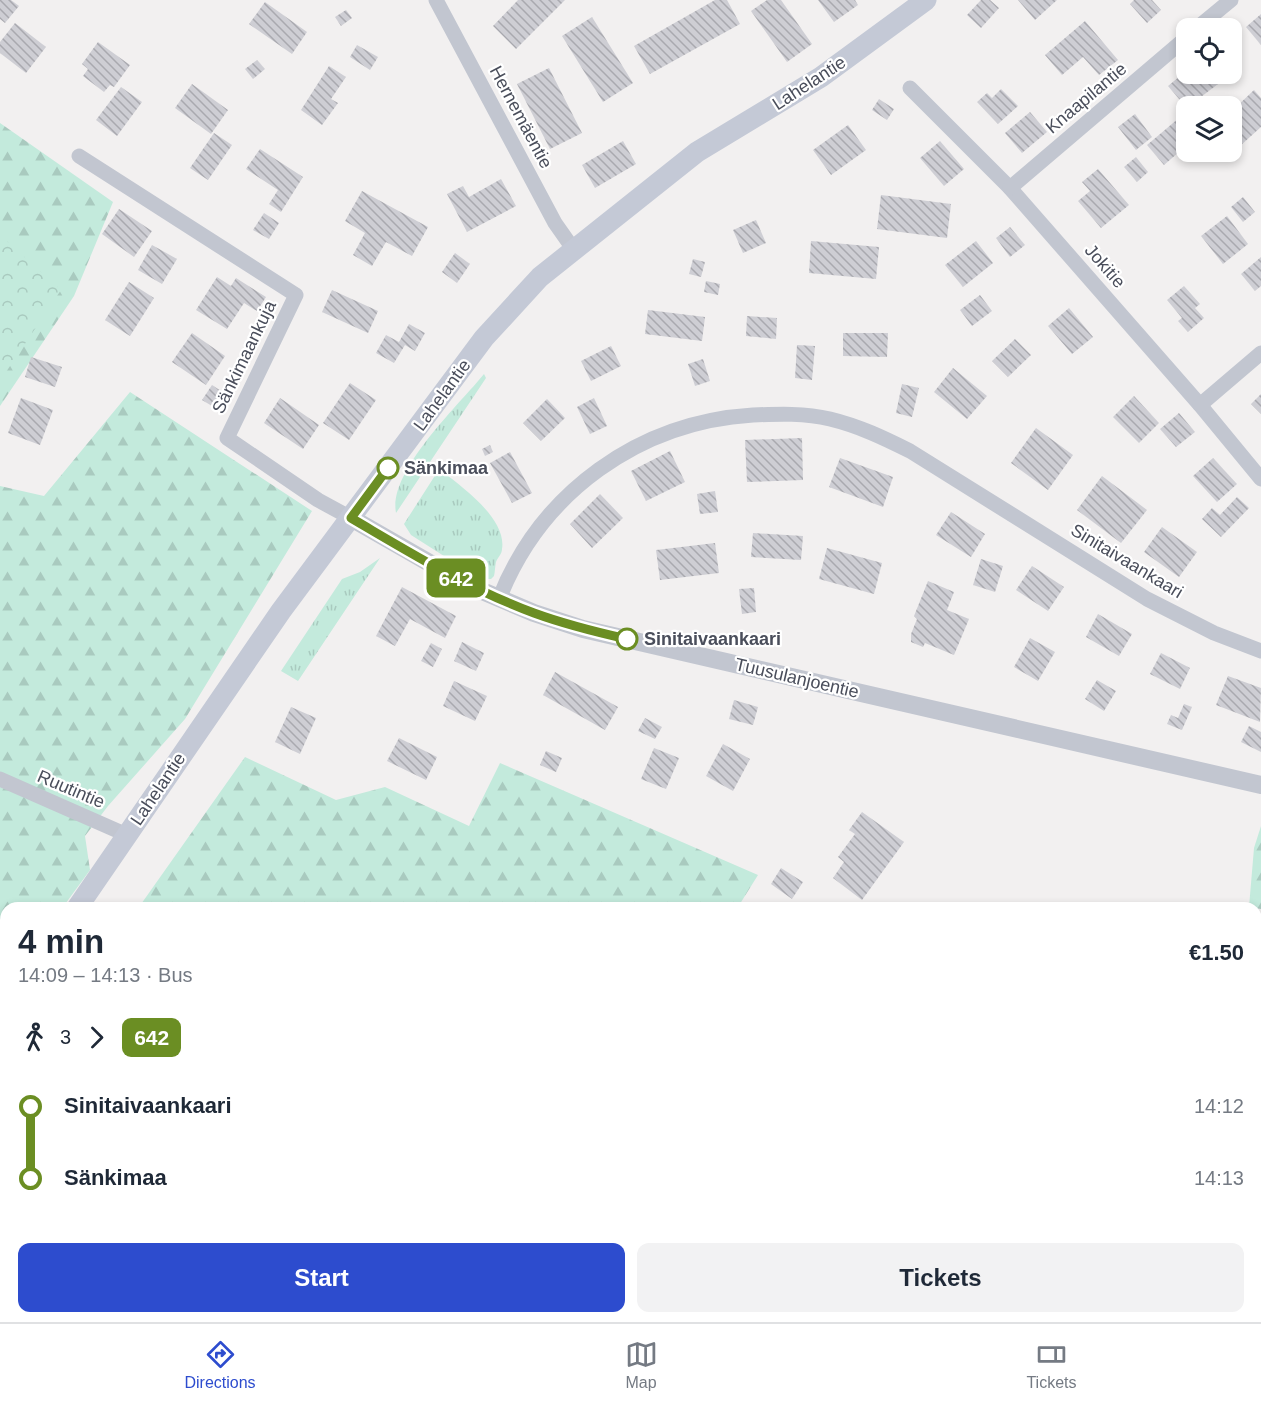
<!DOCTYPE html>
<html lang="en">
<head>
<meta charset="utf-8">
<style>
	:root { --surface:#fff; --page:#f2f2f3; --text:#1f2937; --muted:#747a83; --line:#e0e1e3; --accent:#2d4cce }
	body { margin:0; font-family:Arial,sans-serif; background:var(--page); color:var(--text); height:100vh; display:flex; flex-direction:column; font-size:22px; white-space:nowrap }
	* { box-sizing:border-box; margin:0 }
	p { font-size:20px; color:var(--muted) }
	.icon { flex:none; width:33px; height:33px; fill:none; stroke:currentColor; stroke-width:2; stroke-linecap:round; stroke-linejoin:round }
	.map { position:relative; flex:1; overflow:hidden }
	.panel { position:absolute; left:0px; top:902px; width:1262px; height:422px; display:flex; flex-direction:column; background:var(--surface); border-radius:18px 18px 0 0; box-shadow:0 3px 9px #0003 }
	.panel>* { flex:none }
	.badge { padding:0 12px; border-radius:9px; font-size:21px; line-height:39px }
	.fabs { position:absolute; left:1176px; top:18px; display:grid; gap:12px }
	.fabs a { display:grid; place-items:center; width:66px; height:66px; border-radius:12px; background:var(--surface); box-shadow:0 3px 9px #0003; font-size:30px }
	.map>.badge { position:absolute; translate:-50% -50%; box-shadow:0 0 0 3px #fff }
	.legs { display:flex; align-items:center; gap:9px; height:66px; padding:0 18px; font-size:20px }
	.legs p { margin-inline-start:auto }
	.headline { display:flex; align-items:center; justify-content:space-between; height:102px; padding:0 18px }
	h1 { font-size:33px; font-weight:600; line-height:45px }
	.primary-button { display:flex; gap:12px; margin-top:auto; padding:12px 18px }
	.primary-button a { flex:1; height:69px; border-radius:12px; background:var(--accent); color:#fff; font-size:24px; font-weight:600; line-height:69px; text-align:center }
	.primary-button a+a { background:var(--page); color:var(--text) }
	ul { padding:0 18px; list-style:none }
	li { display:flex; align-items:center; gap:21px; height:72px; font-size:22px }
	li i { display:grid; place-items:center; width:9px; height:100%; margin:0 8px; background:currentColor }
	li i::after { content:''; width:15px; height:15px; margin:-8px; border:4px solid; border-radius:50%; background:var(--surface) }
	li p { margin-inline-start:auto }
	li:first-child i { background:linear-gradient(#0000 50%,currentColor 0) }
	li:last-child i { background:linear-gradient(currentColor 50%,#0000 0) }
	.tab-bar { display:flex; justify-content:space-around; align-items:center; height:84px; border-top:2px solid var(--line); background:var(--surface); font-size:16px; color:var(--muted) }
	.tab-bar a { display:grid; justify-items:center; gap:3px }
	.tab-bar .current { color:var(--accent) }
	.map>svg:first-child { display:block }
	.grass { fill:url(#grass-tufts) }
	.forest { fill:url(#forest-firs) }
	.park { fill:url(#park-crowns) }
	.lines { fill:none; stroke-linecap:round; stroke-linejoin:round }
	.stream { stroke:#95bfe2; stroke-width:5 }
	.building { fill:url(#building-back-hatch) }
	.minor { stroke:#c2c6d0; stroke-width:15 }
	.tertiary { stroke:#c2c6d0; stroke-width:18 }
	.secondary { stroke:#c4c9d6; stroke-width:21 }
	.line-1-casing { stroke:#fff; stroke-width:14 }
	.line-1 { stroke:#6b8e23; stroke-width:9 }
	.stop-1-dot { fill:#fff; stroke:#6b8e23; stroke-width:3 }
	.labels { text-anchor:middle; stroke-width:4.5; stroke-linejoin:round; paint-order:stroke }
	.street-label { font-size:18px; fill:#4a4e5b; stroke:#fff }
	.stop-label { font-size:18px; font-weight:bold; fill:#4a4e5b; stroke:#fff; text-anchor:start }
</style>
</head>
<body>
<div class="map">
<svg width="1261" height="1322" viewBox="0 0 1261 1322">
	<defs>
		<pattern id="grass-tufts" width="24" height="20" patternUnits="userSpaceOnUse" patternTransform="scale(1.5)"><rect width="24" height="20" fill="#c3eadc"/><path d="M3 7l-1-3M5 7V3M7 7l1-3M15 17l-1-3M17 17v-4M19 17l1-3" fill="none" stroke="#a9cabf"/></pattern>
		<pattern id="forest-firs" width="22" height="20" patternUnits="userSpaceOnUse" patternTransform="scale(1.5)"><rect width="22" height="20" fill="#c3eadc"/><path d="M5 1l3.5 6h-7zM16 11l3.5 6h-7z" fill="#a9cabf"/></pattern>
		<pattern id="park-crowns" width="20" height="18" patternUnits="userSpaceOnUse" patternTransform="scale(1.5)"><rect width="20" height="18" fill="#c3eadc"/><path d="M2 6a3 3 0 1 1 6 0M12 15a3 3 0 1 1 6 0" fill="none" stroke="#a9cabf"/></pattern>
		<pattern id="building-back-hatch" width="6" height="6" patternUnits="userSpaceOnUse" patternTransform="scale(1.5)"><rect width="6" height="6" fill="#ceced4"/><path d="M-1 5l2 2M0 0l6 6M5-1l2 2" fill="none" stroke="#a9a9af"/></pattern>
	</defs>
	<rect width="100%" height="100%" fill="#f2f0f0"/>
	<g class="grass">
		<path d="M 484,374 L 486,378 L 396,513 C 388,471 459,405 484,374 Z"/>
		<path d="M 444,473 C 464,488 507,520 502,549 C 502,554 498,557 496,562 C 495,566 495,572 494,576 L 491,579 L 480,579 L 411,535 L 404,524 L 436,474 Z"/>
		<path d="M 380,558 L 298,681 L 281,671 L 342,579 L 360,572 Z"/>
	</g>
	<g class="forest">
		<path d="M 0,123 L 113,202 L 74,296 L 0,406 Z"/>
		<path d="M 130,392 L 312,511 L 185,719 L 108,806 L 85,836 L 90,870 L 63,907 L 6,908 L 6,989 L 0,998 L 0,486 L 44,496 Z"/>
		<path d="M 245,757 L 336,800 L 385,787 L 469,826 L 500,763 L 758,875 L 738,907 L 139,907 Z"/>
		<path d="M 1261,826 L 1261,909 L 1249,907 L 1254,848 Z"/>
		<path d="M 0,1215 L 6,1219 L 6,1317 L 989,1317 L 989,1322 L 0,1322 Z"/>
	</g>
	<path class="park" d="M 0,235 L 61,290 L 0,381 Z"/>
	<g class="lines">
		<g class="stream">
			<path d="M 1256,941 L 1261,933"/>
			<path d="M 1256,1057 L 1261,1059"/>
			<path d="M 1256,1137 L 1261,1140"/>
			<path d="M 1256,1235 L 1261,1237"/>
			<path d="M 1256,1305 L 1261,1307"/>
			<path d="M 1087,1317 L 1100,1322"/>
		</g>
	</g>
	<g class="building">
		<path d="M 0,0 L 11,0 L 19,6 L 5,23 L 0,19 Z"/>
		<path d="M 518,0 L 565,0 L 516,49 L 493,26 Z"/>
		<path d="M 715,0 L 727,0 L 740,24 L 650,74 L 634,46 Z"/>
		<path d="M 767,0 L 781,0 L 812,44 L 787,62 L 751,11 Z"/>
		<path d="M 818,0 L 855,0 L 858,5 L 834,22 Z"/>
		<path d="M 981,0 L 990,0 L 999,8 L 981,28 L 967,15 Z"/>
		<path d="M 1018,0 L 1057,0 L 1035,20 Z"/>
		<path d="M 1134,0 L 1152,0 L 1161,10 L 1147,23 L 1130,4 Z"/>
		<path d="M 265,2 L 307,32 L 292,54 L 249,24 Z"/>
		<path d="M 346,10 L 352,18 L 341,26 L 335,17 Z"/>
		<path d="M 1261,14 L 1261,45 L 1246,27 Z"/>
		<path d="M 592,17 L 633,83 L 603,102 L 562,36 Z"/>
		<path d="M 1085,21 L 1118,60 L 1099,75 L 1083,57 L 1062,75 L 1045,55 Z"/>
		<path d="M 15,23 L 46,47 L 26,73 L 0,53 L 0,42 Z"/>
		<path d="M 98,42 L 130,65 L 114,87 L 110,85 L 104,92 L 83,76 L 88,69 L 82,64 Z"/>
		<path d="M 357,45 L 378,57 L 370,70 L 350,57 Z"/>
		<path d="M 257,60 L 265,69 L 253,79 L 245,69 Z"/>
		<path d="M 329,66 L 346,77 L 331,99 L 338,103 L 322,125 L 301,110 Z"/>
		<path d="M 549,68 L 582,133 L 550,149 L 517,84 Z"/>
		<path d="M 1186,71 L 1186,74 L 1210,74 L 1218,84 L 1189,106 L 1185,106 L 1168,86 Z"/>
		<path d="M 192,84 L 228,110 L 211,134 L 175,108 Z"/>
		<path d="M 121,87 L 142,102 L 117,136 L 96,120 Z"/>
		<path d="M 1001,89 L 1018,106 L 998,124 L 977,102 L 987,93 L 992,98 Z"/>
		<path d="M 1254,90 L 1261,98 L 1261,127 L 1240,146 L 1232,136 L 1232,111 Z"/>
		<path d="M 879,99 L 894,109 L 887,120 L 872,110 Z"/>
		<path d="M 1030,112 L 1047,132 L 1022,153 L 1005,133 Z"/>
		<path d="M 1135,114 L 1152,137 L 1136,150 L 1118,127 Z"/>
		<path d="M 1179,118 L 1186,127 L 1186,146 L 1164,165 L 1147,145 Z"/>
		<path d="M 848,125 L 866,150 L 831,175 L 813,150 Z"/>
		<path d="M 214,133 L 232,145 L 208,180 L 190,168 Z"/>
		<path d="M 623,141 L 636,164 L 595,188 L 582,165 Z"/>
		<path d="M 940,141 L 964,169 L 944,186 L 920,158 Z"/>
		<path d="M 260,149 L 303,177 L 281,212 L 269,204 L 278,190 L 246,169 Z"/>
		<path d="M 1136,157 L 1148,172 L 1137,182 L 1124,167 Z"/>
		<path d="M 1098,169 L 1129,205 L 1101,228 L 1078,201 L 1090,191 L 1082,182 Z"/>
		<path d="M 501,179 L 516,206 L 467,232 L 447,194 L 463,186 L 469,197 Z"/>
		<path d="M 362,191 L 428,227 L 412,256 L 386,242 L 372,266 L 353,255 L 365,233 L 345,221 Z"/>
		<path d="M 881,195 L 951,204 L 947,238 L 877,229 Z"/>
		<path d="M 1243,197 L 1255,212 L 1243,222 L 1231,207 Z"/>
		<path d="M 119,209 L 152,231 L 134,257 L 102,234 Z"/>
		<path d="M 264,213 L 279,223 L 269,239 L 253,230 Z"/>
		<path d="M 1227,216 L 1248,244 L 1223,264 L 1201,236 Z"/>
		<path d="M 756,220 L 766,243 L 743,253 L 733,230 Z"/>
		<path d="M 1010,227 L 1025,245 L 1010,257 L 996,238 Z"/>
		<path d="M 811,241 L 879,247 L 876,279 L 809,273 Z"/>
		<path d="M 976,241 L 993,263 L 963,287 L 945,265 Z"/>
		<path d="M 152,245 L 177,259 L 162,284 L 138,270 Z"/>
		<path d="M 455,253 L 470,264 L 457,283 L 442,272 Z"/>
		<path d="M 1261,257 L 1261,286 L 1255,291 L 1241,274 Z"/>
		<path d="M 693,259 L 705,262 L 701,277 L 689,274 Z"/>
		<path d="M 217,277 L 231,286 L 236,278 L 266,297 L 257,311 L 244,303 L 227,329 L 196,310 Z"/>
		<path d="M 706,281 L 720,284 L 718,295 L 704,292 Z"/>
		<path d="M 129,282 L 154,298 L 130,336 L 105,320 Z"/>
		<path d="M 1184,286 L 1200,304 L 1195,308 L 1204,318 L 1188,332 L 1178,321 L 1182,318 L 1167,300 Z"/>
		<path d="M 332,290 L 378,311 L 368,333 L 322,312 Z"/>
		<path d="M 980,295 L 992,311 L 972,326 L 960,310 Z"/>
		<path d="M 1069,308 L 1093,337 L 1072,354 L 1048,326 Z"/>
		<path d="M 648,310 L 705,317 L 702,341 L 645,334 Z"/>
		<path d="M 747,316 L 777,318 L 776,339 L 746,336 Z"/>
		<path d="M 409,324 L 425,333 L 415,351 L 405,345 L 394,363 L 376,353 L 386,335 L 399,342 Z"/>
		<path d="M 192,333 L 225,356 L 206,385 L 172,362 Z"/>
		<path d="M 843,333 L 888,333 L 887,357 L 843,356 Z"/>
		<path d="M 1015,339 L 1031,355 L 1008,377 L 992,361 Z"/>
		<path d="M 797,345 L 815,346 L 812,380 L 795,378 Z"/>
		<path d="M 611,346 L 621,366 L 591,381 L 581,361 Z"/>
		<path d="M 31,357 L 62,367 L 55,387 L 25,377 Z"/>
		<path d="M 703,359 L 710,381 L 695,386 L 688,364 Z"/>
		<path d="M 953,368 L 987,396 L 967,419 L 934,392 Z"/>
		<path d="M 350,383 L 376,400 L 349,440 L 323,423 Z"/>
		<path d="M 902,384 L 919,388 L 912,417 L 896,413 Z"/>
		<path d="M 212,385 L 227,395 L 217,409 L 202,400 Z"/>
		<path d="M 1261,394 L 1261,414 L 1251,404 Z"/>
		<path d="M 1134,396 L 1159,423 L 1139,443 L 1113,417 Z"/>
		<path d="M 21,398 L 53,410 L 40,445 L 8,433 Z"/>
		<path d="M 280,398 L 319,425 L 303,449 L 264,423 Z"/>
		<path d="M 594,398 L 607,426 L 590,434 L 577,407 Z"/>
		<path d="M 547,399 L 565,418 L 541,441 L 523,423 Z"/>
		<path d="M 1179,413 L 1195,432 L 1176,447 L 1160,429 Z"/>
		<path d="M 1036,428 L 1073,455 L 1048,490 L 1011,463 Z"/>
		<path d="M 802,438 L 803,480 L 747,482 L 745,440 Z"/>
		<path d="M 490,445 L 493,452 L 485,456 L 482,449 Z"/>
		<path d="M 670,451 L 685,482 L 646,501 L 631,471 Z"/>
		<path d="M 510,452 L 532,493 L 512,503 L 490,463 Z"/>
		<path d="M 840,458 L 893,477 L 883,507 L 829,487 Z"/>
		<path d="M 1213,458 L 1237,484 L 1217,502 L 1193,476 Z"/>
		<path d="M 1102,476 L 1147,510 L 1121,543 L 1077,510 Z"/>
		<path d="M 715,491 L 718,512 L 700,514 L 697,494 Z"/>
		<path d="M 600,494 L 623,518 L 592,548 L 570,524 Z"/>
		<path d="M 1237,497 L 1249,508 L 1221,537 L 1202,519 L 1212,508 L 1220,515 Z"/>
		<path d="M 951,512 L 985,534 L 971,557 L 936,535 Z"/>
		<path d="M 1162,527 L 1197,552 L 1179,577 L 1144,552 Z"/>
		<path d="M 753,533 L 803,536 L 801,560 L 751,557 Z"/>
		<path d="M 715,543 L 719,573 L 660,580 L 656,550 Z"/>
		<path d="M 827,548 L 882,563 L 874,594 L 819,579 Z"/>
		<path d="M 981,559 L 1003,566 L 995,592 L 973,585 Z"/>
		<path d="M 1032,566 L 1064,587 L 1048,611 L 1016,590 Z"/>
		<path d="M 928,581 L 954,592 L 947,610 L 969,619 L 954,655 L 925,643 L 923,647 L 911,642 L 911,634 L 917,619 L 914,616 Z"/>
		<path d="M 402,587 L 456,616 L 445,638 L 410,619 L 395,646 L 376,636 Z"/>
		<path d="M 754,588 L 756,612 L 742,614 L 739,589 Z"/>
		<path d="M 1098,614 L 1132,634 L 1119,656 L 1086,637 Z"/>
		<path d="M 1030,638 L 1055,652 L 1038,681 L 1014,667 Z"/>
		<path d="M 462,642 L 484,653 L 476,671 L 454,661 Z"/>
		<path d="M 431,643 L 442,649 L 433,667 L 421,661 Z"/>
		<path d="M 1161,653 L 1190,668 L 1180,689 L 1150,674 Z"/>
		<path d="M 555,672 L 618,707 L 605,730 L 543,695 Z"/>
		<path d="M 1228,676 L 1261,688 L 1260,722 L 1216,705 Z"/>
		<path d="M 1097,680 L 1116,691 L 1104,711 L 1085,699 Z"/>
		<path d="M 454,681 L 487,696 L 475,721 L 443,706 Z"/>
		<path d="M 734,700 L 758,707 L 753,725 L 729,719 Z"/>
		<path d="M 1184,704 L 1192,707 L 1182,730 L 1167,724 L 1171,715 L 1178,718 Z"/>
		<path d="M 291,707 L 316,718 L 300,754 L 275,742 Z"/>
		<path d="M 645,718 L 662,727 L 655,739 L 638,731 Z"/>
		<path d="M 1249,726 L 1261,732 L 1261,752 L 1241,742 Z"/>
		<path d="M 399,738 L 437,757 L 426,780 L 387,761 Z"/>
		<path d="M 723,744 L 750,759 L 733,791 L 706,776 Z"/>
		<path d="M 654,748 L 679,758 L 666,789 L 641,779 Z"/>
		<path d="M 546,751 L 562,758 L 556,772 L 540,765 Z"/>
		<path d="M 862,812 L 904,842 L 862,900 L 833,878 L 844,862 L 838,857 L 855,834 L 849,830 Z"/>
		<path d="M 781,868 L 803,882 L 792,899 L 771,884 Z"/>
	</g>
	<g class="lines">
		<g class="minor">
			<path d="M 436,0 L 555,223 L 574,250"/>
			<path d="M 1197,28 L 1231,0"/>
			<path d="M 910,88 L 1010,188 L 1200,405 L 1261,479"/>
			<path d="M 79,156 L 296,295 L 227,438 L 318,500 L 351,518"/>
			<path d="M 1010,188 L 1186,38"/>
			<path d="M 1200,405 L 1261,353"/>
			<path d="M 499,599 C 541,492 639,422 753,415 C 779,414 805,413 830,419 C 859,426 884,438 910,451 L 1147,599 L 1214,633 L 1261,651"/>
			<path d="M 0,779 L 127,835"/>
		</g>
		<path class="tertiary" d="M 351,518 L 468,585 L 534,613 L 583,629 L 1261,785"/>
		<g class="secondary">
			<path d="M 77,908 L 281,611 L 484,338 L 540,277 L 697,152 L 821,77 L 926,0"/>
			<path d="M 0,1021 L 6,1012"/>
		</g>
	</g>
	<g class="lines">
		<g class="line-1-casing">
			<path id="line-1" d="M 388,468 L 351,518 C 411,553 469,589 534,613 C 564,624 596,632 627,639"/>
		</g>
		<use href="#line-1" class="line-1"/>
	</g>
	<g class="stop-1-dot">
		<circle cx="388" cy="468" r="10"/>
		<circle cx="627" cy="639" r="10"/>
	</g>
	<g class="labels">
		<g class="street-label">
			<text transform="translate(809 83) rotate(-33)" y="6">Lahelantie</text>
			<text transform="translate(1086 98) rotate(-40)" y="6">Knaapilantie</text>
			<text transform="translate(521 117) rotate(62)" y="6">Hernemäentie</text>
			<text transform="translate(1105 266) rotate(49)" y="6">Jokitie</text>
			<text transform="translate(244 357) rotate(-64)" y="6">Sänkimaankuja</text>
			<text transform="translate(442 395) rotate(-54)" y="6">Lahelantie</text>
			<text transform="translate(1127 561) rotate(31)" y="6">Sinitaivaankaari</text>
			<text transform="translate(797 678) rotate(13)" y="6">Tuusulanjoentie</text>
			<text transform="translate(71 789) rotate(23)" y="6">Ruutintie</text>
			<text transform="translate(158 789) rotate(-56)" y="6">Lahelantie</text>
		</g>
		<g class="stop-label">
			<text x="404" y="474">Sänkimaa</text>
			<text x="644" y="645">Sinitaivaankaari</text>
		</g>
	</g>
</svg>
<div class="fabs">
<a><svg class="icon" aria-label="locate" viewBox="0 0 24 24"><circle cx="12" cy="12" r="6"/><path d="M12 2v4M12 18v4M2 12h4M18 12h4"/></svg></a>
<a><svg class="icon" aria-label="layers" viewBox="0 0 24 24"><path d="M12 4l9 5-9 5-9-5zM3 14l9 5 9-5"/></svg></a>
</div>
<b class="badge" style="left:456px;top:578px;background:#6b8e23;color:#fff">642</b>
<section class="panel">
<div class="headline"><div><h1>4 min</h1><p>14:09 – 14:13 · Bus</p></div><b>€1.50</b></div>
<div class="legs"><svg class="icon" aria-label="walk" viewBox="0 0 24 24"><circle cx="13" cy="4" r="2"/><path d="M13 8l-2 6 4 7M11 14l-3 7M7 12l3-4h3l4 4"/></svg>3<svg class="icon" aria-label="forward" viewBox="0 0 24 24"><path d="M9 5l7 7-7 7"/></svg><b class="badge" style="background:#6b8e23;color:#fff">642</b></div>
<ul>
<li><i style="color:#6b8e23"></i><b>Sinitaivaankaari</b><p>14:12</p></li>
<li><i style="color:#6b8e23"></i><b>Sänkimaa</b><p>14:13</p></li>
</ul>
<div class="primary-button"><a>Start</a><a>Tickets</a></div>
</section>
</div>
<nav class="tab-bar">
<a class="current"><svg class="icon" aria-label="directions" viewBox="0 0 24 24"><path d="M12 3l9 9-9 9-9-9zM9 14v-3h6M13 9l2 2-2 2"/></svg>Directions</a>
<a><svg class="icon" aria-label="map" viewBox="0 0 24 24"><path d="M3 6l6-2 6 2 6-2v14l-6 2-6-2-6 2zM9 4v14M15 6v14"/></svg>Map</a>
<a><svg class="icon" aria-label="tickets" viewBox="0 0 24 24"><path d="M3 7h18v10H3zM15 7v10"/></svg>Tickets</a>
</nav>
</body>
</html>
